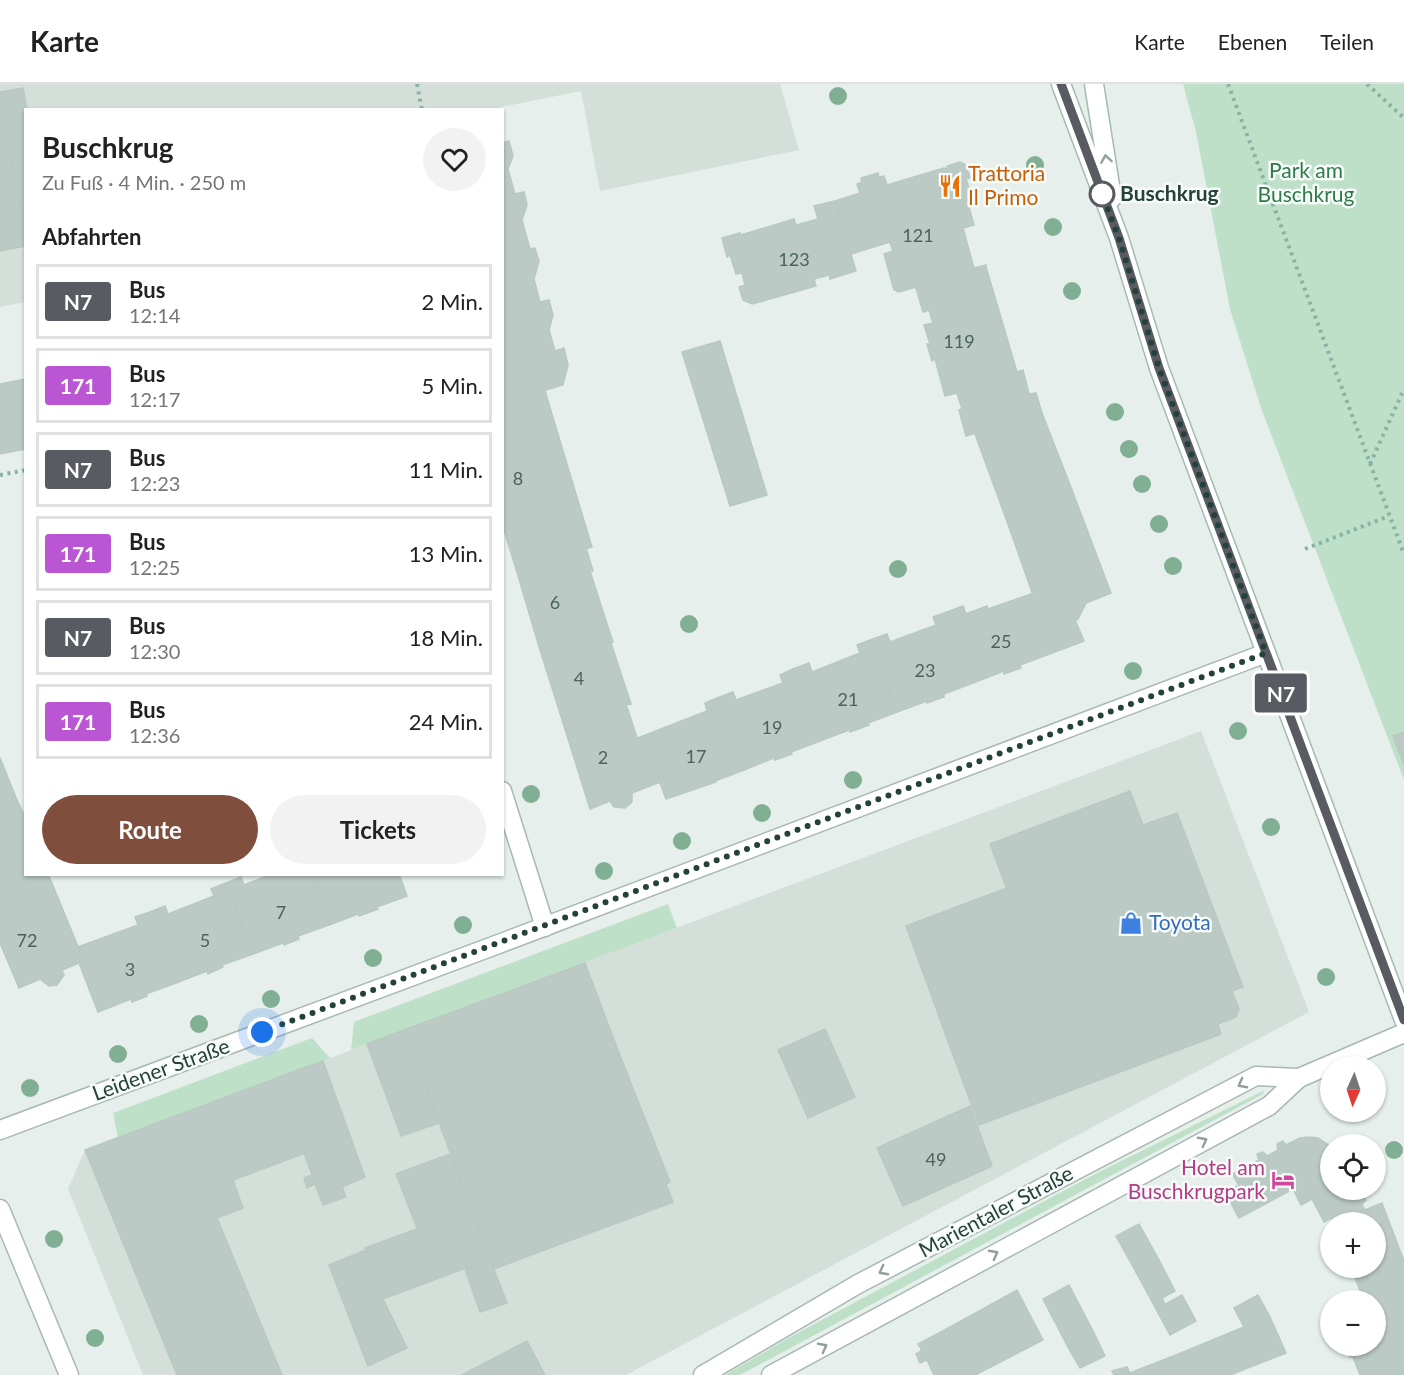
<!DOCTYPE html>
<html lang="de">
<head>
<meta charset="utf-8">
<style>
	:root { --surface:#fff; --page:#f2f2f2; --text:#222; --muted:#767676; --line:#e0e0e0; --accent:#804e3d }
	body { margin:0; font-family:Lato,sans-serif; background:var(--page); color:var(--text); height:100vh; display:flex; flex-direction:column; font-size:22px; white-space:nowrap }
	* { box-sizing:border-box; margin:0 }
	p { font-size:20px; color:var(--muted) }
	.icon { flex:none; width:33px; height:33px; fill:none; stroke:currentColor; stroke-width:2; stroke-linecap:round; stroke-linejoin:round }
	.map { position:relative; flex:1; overflow:hidden }
	.sheet { position:absolute; left:24px; top:24px; width:480px; height:768px; display:flex; flex-direction:column; background:var(--surface); border-radius:0px; box-shadow:0 2px 4px #0004 }
	.sheet>* { flex:none }
	.badge { padding:0 12px; border-radius:4px; font-size:21px; line-height:39px }
	.needle { width:39px; rotate:183deg }
	.fabs { position:absolute; left:1320px; top:972px; display:grid; gap:12px }
	.fabs a { display:grid; place-items:center; width:66px; height:66px; border-radius:50%; background:var(--surface); box-shadow:0 2px 4px #0004; font-size:30px }
	.you { position:absolute; width:30px; height:30px; margin:-15px; border:4px solid #fff; border-radius:50%; background:#1a73e8; box-shadow:0 0 0 9px #1a73e833 }
	.map>.badge { position:absolute; translate:-50% -50%; box-shadow:0 0 0 3px #fff }
	h2 { padding:0 18px; font-size:22px; line-height:54px }
	.round { display:grid; place-items:center; flex:none; width:63px; height:63px; border-radius:32px; background:var(--page) }
	.summary { display:flex; align-items:center; justify-content:space-between; height:102px; padding:0 18px }
	h1 { font-size:28px; font-weight:700; line-height:45px }
	.cta { display:flex; gap:12px; margin-top:auto; padding:12px 18px }
	.cta a { flex:1; height:69px; border-radius:36px; background:var(--accent); color:#fff; font-size:24px; font-weight:700; line-height:69px; text-align:center }
	.cta a+a { background:var(--page); color:var(--text) }
	ul { padding:0; list-style:none }
	li { display:flex; align-items:center; gap:18px; height:75px; margin:0 12px 9px; padding:0 6px; border:3px solid var(--line); border-radius:0px }
	li div { flex:1 }
	li b { display:block; font-size:22px }
	li em { font-style:normal }
	li .badge { min-width:66px; font-weight:700; text-align:center }
	header { display:flex; align-items:center; gap:36px; box-sizing:border-box; height:84px; padding:0 30px; background:var(--surface); border-bottom:2px solid var(--line) }
	header strong { font-size:28px }
	nav { display:flex; gap:33px; margin-inline-start:auto; font-size:21px }
	.map>svg:first-child { display:block }
	.built { fill:#d4dfda }
	.green { fill:#bfe0c8 }
	.building { fill:#bbcac4; stroke:#b8c9c2; stroke-width:1.5 }
	.lines { fill:none; stroke-linecap:round; stroke-linejoin:round }
	.street-casing { stroke:#a8b8b2; stroke-width:21 }
	.secondary-casing { stroke:#a4bbb3; stroke-width:21 }
	.path { stroke:#86b3a5; stroke-width:4; stroke-dasharray:3 4.5; stroke-linecap:butt }
	.street { stroke:#fff; stroke-width:18 }
	.secondary { stroke:#fff; stroke-width:18 }
	.tree { fill:#80af93 }
	.oneway { stroke:#92a09c }
	.line-casing { stroke:#fff; stroke-width:14 }
	.line { stroke:#595b62; stroke-width:9 }
	.walk { stroke:#24423a; stroke-width:6; stroke-dasharray:0 10.8 }
	.stop-dot { fill:#fff; stroke:#595b62; stroke-width:3 }
	.labels { text-anchor:middle; stroke-width:5; stroke-linejoin:round; paint-order:stroke }
	.number-label { font-size:18px; fill:#4a645c }
	.park-label { font-size:21px; fill:#2d7a4b; stroke:#f7fbf9 }
	.food-label { font-size:21px; fill:#c56008; stroke:#f7fbf9; text-anchor:start }
	.stop-label { font-size:21px; font-weight:bold; fill:#24423a; stroke:#f7fbf9; text-anchor:start }
	.shop-label { font-size:21px; fill:#366cbe; stroke:#f7fbf9; text-anchor:start }
	.street-label { font-size:21px; fill:#24423a; stroke:#f7fbf9 }
	.hotel-label { font-size:21px; fill:#b23c85; stroke:#f7fbf9; text-anchor:end }
</style>
</head>
<body>
<header>
<strong>Karte</strong>
<nav><a>Karte</a><a>Ebenen</a><a>Teilen</a></nav>
</header>
<div class="map">
<svg width="1404" height="1291" viewBox="0 0 1404 1291">
	<rect width="100%" height="100%" fill="#e6efeb"/>
	<g class="built">
		<path d="M 0,0 L 780,0 L 799,66 L 600,107 L 581,7 L 487,26 L 26,26 L 25,218 L 0,223 Z"/>
		<path d="M 1201,647 L 1309,928 L 626,1291 L 143,1291 L 68,1105 L 85,1066 Z"/>
	</g>
	<g class="green">
		<path d="M 1183,0 L 1404,0 L 1404,696 L 1261,324 L 1230,225 L 1196,48 Z"/>
		<path d="M 668,820 L 677,844 L 351,966 L 354,938 Z"/>
		<path d="M 312,954 L 330,974 L 118,1054 L 113,1029 Z"/>
		<path d="M 1263,1007 L 1264,1009 L 1261,1011 L 740,1291 L 725,1291 L 792,1252 L 1099,1088 Z"/>
	</g>
	<g class="building">
		<path d="M 23,4 L 27,26 L 26,26 L 26,39 L 12,41 L 18,70 L 10,71 L 26,152 L 26,162 L 0,167 L 0,8 Z"/>
		<path d="M 26,39 L 26,152 L 10,71 L 18,70 L 12,41 Z"/>
		<path d="M 509,57 L 513,72 L 508,85 L 515,110 L 524,108 L 527,121 L 522,136 L 530,165 L 535,164 L 539,177 L 534,195 L 540,218 L 549,216 L 553,231 L 549,246 L 555,267 L 564,264 L 568,281 L 563,301 L 502,319 L 502,59 Z"/>
		<path d="M 960,78 L 966,81 L 970,94 L 966,95 L 972,113 L 967,116 L 974,141 L 963,144 L 974,184 L 986,181 L 986,183 L 899,208 L 894,206 L 884,170 L 893,167 L 890,158 L 851,170 L 835,117 L 860,109 L 857,100 L 862,98 L 861,94 L 878,89 L 879,93 L 884,92 L 887,101 L 944,84 L 948,85 L 947,82 Z"/>
		<path d="M 835,117 L 856,187 L 830,195 L 829,191 L 814,195 L 816,202 L 752,220 L 743,216 L 739,203 L 745,201 L 742,189 L 736,190 L 730,171 L 727,173 L 722,154 L 740,149 L 741,151 L 794,135 L 796,141 L 818,135 L 814,122 Z"/>
		<path d="M 986,183 L 1017,288 L 1023,286 L 1029,310 L 1036,309 L 1042,329 L 966,352 L 959,326 L 962,325 L 957,309 L 945,312 L 935,275 L 932,277 L 927,260 L 930,260 L 924,241 L 933,239 L 929,226 L 923,228 L 916,204 Z"/>
		<path d="M 720,257 L 767,411 L 730,422 L 682,268 Z"/>
		<path d="M 26,295 L 26,365 L 0,370 L 0,300 Z"/>
		<path d="M 545,307 L 592,463 L 516,485 L 502,440 L 502,319 Z"/>
		<path d="M 1042,329 L 1072,406 L 1005,432 L 975,350 Z"/>
		<path d="M 1072,406 L 1111,509 L 1086,519 L 1078,535 L 1069,540 L 1054,502 L 1032,508 L 1005,432 Z"/>
		<path d="M 586,464 L 593,487 L 590,487 L 609,546 L 540,566 L 516,485 Z"/>
		<path d="M 1054,502 L 1069,540 L 1076,538 L 1084,557 L 1020,581 L 1021,584 L 1004,590 L 1004,587 L 973,599 L 947,528 L 963,522 L 966,530 L 987,522 L 988,525 Z"/>
		<path d="M 947,528 L 973,599 L 944,610 L 944,613 L 927,619 L 927,617 L 897,628 L 870,556 L 887,550 L 890,558 L 936,541 L 933,533 Z"/>
		<path d="M 609,546 L 613,558 L 611,559 L 631,620 L 626,621 L 628,626 L 565,645 L 540,566 Z"/>
		<path d="M 870,556 L 897,628 L 868,639 L 869,641 L 850,648 L 849,646 L 820,657 L 793,585 L 809,579 L 812,588 L 860,569 L 857,561 Z"/>
		<path d="M 793,585 L 820,657 L 791,668 L 792,670 L 775,676 L 774,674 L 744,686 L 717,614 L 733,608 L 736,616 L 783,599 L 780,591 Z"/>
		<path d="M 717,614 L 744,686 L 715,697 L 716,698 L 666,715 L 643,652 L 707,627 L 705,619 Z"/>
		<path d="M 628,626 L 637,654 L 643,652 L 660,698 L 632,709 L 632,718 L 625,724 L 614,723 L 610,717 L 590,725 L 565,645 Z"/>
		<path d="M 1404,648 L 1404,681 L 1393,652 Z"/>
		<path d="M 0,674 L 17,716 L 0,722 Z"/>
		<path d="M 1130,707 L 1143,741 L 1177,729 L 1243,903 L 1232,907 L 1239,925 L 1236,933 L 1218,940 L 1221,950 L 979,1041 L 952,968 L 1054,930 L 990,760 Z"/>
		<path d="M 17,716 L 26,735 L 26,790 L 49,792 L 0,810 L 0,722 Z"/>
		<path d="M 272,790 L 311,790 L 329,841 L 298,852 L 299,855 L 284,861 L 283,859 L 253,870 L 226,799 L 241,793 L 244,801 Z"/>
		<path d="M 311,790 L 399,790 L 407,812 L 377,823 L 378,825 L 359,832 L 358,830 L 329,841 Z"/>
		<path d="M 49,792 L 84,877 L 62,886 L 64,891 L 57,901 L 49,902 L 40,895 L 19,904 L 0,859 L 0,810 Z"/>
		<path d="M 226,799 L 253,870 L 222,881 L 223,883 L 208,890 L 207,887 L 176,899 L 150,828 L 165,822 L 168,830 L 214,812 L 211,805 Z"/>
		<path d="M 1007,804 L 1054,930 L 952,968 L 906,842 Z"/>
		<path d="M 150,828 L 176,899 L 146,910 L 147,912 L 132,918 L 131,915 L 98,928 L 79,879 L 84,877 L 78,863 L 138,841 L 135,833 Z"/>
		<path d="M 585,879 L 619,969 L 438,1036 L 404,946 Z"/>
		<path d="M 825,945 L 855,1013 L 808,1034 L 778,966 Z"/>
		<path d="M 404,946 L 439,1039 L 401,1052 L 367,960 Z"/>
		<path d="M 619,969 L 670,1098 L 666,1100 L 673,1118 L 494,1185 L 438,1036 Z"/>
		<path d="M 323,977 L 365,1093 L 342,1103 L 298,986 Z"/>
		<path d="M 298,986 L 326,1061 L 233,1096 L 243,1124 L 217,1134 L 282,1291 L 177,1291 L 85,1066 Z"/>
		<path d="M 970,1022 L 992,1082 L 903,1122 L 877,1064 Z"/>
		<path d="M 1309,1053 L 1318,1054 L 1330,1062 L 1330,1106 L 1354,1106 L 1358,1112 L 1363,1110 L 1366,1116 L 1362,1120 L 1365,1126 L 1336,1138 L 1333,1138 L 1331,1134 L 1324,1138 L 1312,1115 L 1301,1121 L 1293,1105 L 1239,1134 L 1225,1108 L 1239,1101 L 1232,1090 L 1239,1087 L 1238,1081 L 1243,1078 L 1247,1082 L 1259,1076 L 1257,1070 L 1263,1068 L 1267,1072 L 1278,1066 L 1277,1060 L 1283,1057 L 1286,1061 L 1300,1054 Z"/>
		<path d="M 326,1061 L 346,1113 L 323,1121 L 315,1100 L 307,1104 L 304,1094 L 312,1091 L 304,1069 Z"/>
		<path d="M 450,1070 L 471,1125 L 417,1144 L 396,1090 Z"/>
		<path d="M 1382,1119 L 1404,1177 L 1404,1222 L 1376,1233 L 1376,1216 L 1364,1216 L 1351,1184 L 1376,1184 L 1376,1138 L 1336,1138 Z"/>
		<path d="M 471,1125 L 490,1175 L 383,1215 L 365,1164 Z"/>
		<path d="M 1139,1140 L 1159,1176 L 1136,1188 L 1116,1152 Z"/>
		<path d="M 366,1166 L 383,1215 L 407,1264 L 368,1282 L 329,1181 Z"/>
		<path d="M 490,1175 L 507,1219 L 480,1228 L 465,1185 Z"/>
		<path d="M 1159,1176 L 1175,1207 L 1162,1214 L 1165,1220 L 1156,1225 L 1136,1188 Z"/>
		<path d="M 1069,1201 L 1094,1249 L 1068,1263 L 1043,1215 Z"/>
		<path d="M 1017,1206 L 1043,1256 L 975,1291 L 950,1243 Z"/>
		<path d="M 1182,1211 L 1196,1237 L 1170,1251 L 1156,1225 Z"/>
		<path d="M 1258,1211 L 1270,1233 L 1286,1269 L 1230,1291 L 1190,1291 L 1181,1269 L 1244,1243 L 1234,1224 Z"/>
		<path d="M 1404,1222 L 1404,1291 L 1360,1291 L 1353,1273 L 1350,1273 L 1346,1262 L 1376,1262 L 1376,1233 Z"/>
		<path d="M 950,1243 L 975,1291 L 934,1291 L 927,1276 L 920,1279 L 916,1270 L 922,1266 L 918,1260 Z"/>
		<path d="M 1094,1249 L 1105,1272 L 1080,1284 L 1068,1263 Z"/>
		<path d="M 527,1257 L 545,1291 L 462,1291 Z"/>
		<path d="M 1181,1269 L 1190,1291 L 1114,1291 L 1112,1287 L 1127,1283 L 1130,1289 Z"/>
	</g>
	<g class="lines">
		<g class="street-casing">
			<g id="street">
				<path d="M 502,707 L 545,843"/>
				<path d="M 0,1046 L 496,861 L 1266,569"/>
				<path d="M 0,1125 L 69,1291"/>
				<path d="M 703,1291 L 858,1200 L 1256,992 L 1299,994"/>
				<path d="M 771,1291 L 1269,1022 L 1299,994 L 1404,949"/>
			</g>
		</g>
		<g class="secondary-casing">
			<g id="secondary">
				<path d="M 1061,0 L 1119,154 L 1159,284 L 1404,936"/>
				<path d="M 1094,0 L 1112,114"/>
			</g>
		</g>
		<g class="path">
			<path d="M 417,0 L 422,26"/>
			<path d="M 1228,0 L 1404,470"/>
			<path d="M 1367,0 L 1404,34"/>
			<path d="M 1370,380 L 1404,305"/>
			<path d="M 0,391 L 26,386"/>
			<path d="M 1305,465 L 1389,432"/>
		</g>
		<use href="#street" class="street"/>
		<use href="#secondary" class="secondary"/>
	</g>
	<g class="tree">
		<circle cx="838" cy="12" r="9"/>
		<circle cx="1035" cy="81" r="9"/>
		<circle cx="1053" cy="143" r="9"/>
		<circle cx="1072" cy="207" r="9"/>
		<circle cx="1115" cy="328" r="9"/>
		<circle cx="1129" cy="365" r="9"/>
		<circle cx="1142" cy="400" r="9"/>
		<circle cx="1159" cy="440" r="9"/>
		<circle cx="1173" cy="482" r="9"/>
		<circle cx="898" cy="485" r="9"/>
		<circle cx="689" cy="540" r="9"/>
		<circle cx="1133" cy="587" r="9"/>
		<circle cx="1238" cy="647" r="9"/>
		<circle cx="853" cy="696" r="9"/>
		<circle cx="531" cy="710" r="9"/>
		<circle cx="762" cy="729" r="9"/>
		<circle cx="1271" cy="743" r="9"/>
		<circle cx="682" cy="757" r="9"/>
		<circle cx="604" cy="787" r="9"/>
		<circle cx="463" cy="841" r="9"/>
		<circle cx="373" cy="874" r="9"/>
		<circle cx="1326" cy="893" r="9"/>
		<circle cx="271" cy="915" r="9"/>
		<circle cx="199" cy="940" r="9"/>
		<circle cx="118" cy="970" r="9"/>
		<circle cx="30" cy="1004" r="9"/>
		<circle cx="1394" cy="1066" r="9"/>
		<circle cx="54" cy="1155" r="9"/>
		<circle cx="95" cy="1254" r="9"/>
	</g>
	<defs><path id="oneway-chevron" d="M-2-3.5L2.5 0L-2 3.5" fill="none" stroke-width="1.6" stroke-linecap="round" stroke-linejoin="round" transform="scale(1.5)"/></defs>
	<g class="oneway">
		<use href="#oneway-chevron" transform="translate(1106 75) rotate(-99)"/>
		<use href="#oneway-chevron" transform="translate(1242 1000) rotate(152)"/>
		<use href="#oneway-chevron" transform="translate(1203 1057) rotate(-28)"/>
		<use href="#oneway-chevron" transform="translate(994 1170) rotate(-28)"/>
		<use href="#oneway-chevron" transform="translate(883 1187) rotate(152)"/>
		<use href="#oneway-chevron" transform="translate(823 1263) rotate(-28)"/>
	</g>
	<g class="lines">
		<g class="line-casing">
			<path id="line" d="M 1061,0 L 1119,154 L 1159,284 L 1404,936"/>
		</g>
		<use href="#line" class="line"/>
		<path class="walk" d="M 262,948 L 1266,569 L 1159,284 L 1119,154 L 1102,110"/>
	</g>
	<defs>
		<g id="restaurant-bare" transform="scale(1.8)"><path d="M-5-6h1v4h1v-4h1v4h1v-4h1v5L-1.5 .5V6h-2V.5L-5-1ZM5-6V6H3V1.5H1.5Q1.5-4 5-6Z" fill="#e8710a" stroke="#f7fbf9" stroke-width="2.5" paint-order="stroke"/></g>
		<g id="shop-bare" transform="scale(1.8)"><path d="M-5-2.5h2.3a2.7 3.5 0 0 1 5.4 0H5L5.5 6h-11ZM-1.5-2.5h3a1.5 2.3 0 0 0-3 0Z" fill="#3f7fe0" stroke="#f7fbf9" stroke-width="2.5" paint-order="stroke"/></g>
		<g id="hotel-bare" transform="scale(1.8)"><path d="M-6-4.5h1.5V1H6V5H4.5V3h-9V5H-6ZM-4 0a1.8 1.8 0 1 1 3.6 0ZM.5 0V-2.5h3Q6-2.5 6 0Z" fill="#d1479c" stroke="#f7fbf9" stroke-width="2.5" paint-order="stroke"/></g>
	</defs>
	<g fill-rule="evenodd">
		<use href="#restaurant-bare" x="950" y="102"/>
		<use href="#shop-bare" x="1131" y="839"/>
		<use href="#hotel-bare" x="1283" y="1096"/>
	</g>
	<circle class="stop-dot" cx="1102" cy="110" r="12"/>
	<g class="labels">
		<g class="number-label">
			<text x="918" y="158">121</text>
			<text x="794" y="182">123</text>
			<text x="959" y="264">119</text>
			<text x="518" y="401">8</text>
			<text x="555" y="525">6</text>
			<text x="1001" y="564">25</text>
			<text x="925" y="593">23</text>
			<text x="579" y="601">4</text>
			<text x="848" y="622">21</text>
			<text x="772" y="650">19</text>
			<text x="696" y="679">17</text>
			<text x="603" y="680">2</text>
			<text x="281" y="835">7</text>
			<text x="27" y="863">72</text>
			<text x="205" y="863">5</text>
			<text x="130" y="892">3</text>
			<text x="936" y="1082">49</text>
		</g>
		<g class="park-label">
			<text x="1306" y="94">Park am<tspan x="1306" dy="24">Buschkrug</tspan></text>
		</g>
		<g class="food-label">
			<text x="968" y="97">Trattoria<tspan x="968" dy="24">Il Primo</tspan></text>
		</g>
		<g class="stop-label">
			<text x="1120" y="117">Buschkrug</text>
		</g>
		<g class="shop-label">
			<text x="1149" y="846">Toyota</text>
		</g>
		<g class="street-label">
			<text transform="translate(161 986) rotate(-20)" y="7">Leidener Straße</text>
			<text transform="translate(996 1128) rotate(-28)" y="7">Marientaler Straße</text>
		</g>
		<g class="hotel-label">
			<text x="1265" y="1091">Hotel am<tspan x="1265" dy="24">Buschkrugpark</tspan></text>
		</g>
	</g>
</svg>
<div class="fabs">
<a><svg class="needle" viewBox="-14 -14 28 28"><path d="M0-13l5 13h-10z" fill="#e53935"/><path d="M0 13l5-13h-10z" fill="#767676"/></svg></a>
<a><svg class="icon" aria-label="locate" viewBox="0 0 24 24"><circle cx="12" cy="12" r="6"/><path d="M12 2v4M12 18v4M2 12h4M18 12h4"/></svg></a>
<a>+</a>
<a>−</a>
</div>
<div class="you" style="left:262px;top:948px"></div>
<b class="badge" style="left:1281px;top:609px;background:#595b62;color:#fff">N7</b>
<section class="sheet">
<div class="summary"><div><h1>Buschkrug</h1><p>Zu Fuß · 4 Min. · 250 m</p></div><a class="round"><svg class="icon" aria-label="heart" viewBox="0 0 24 24"><path d="M12 20l-8-8c-3-5 5-10 8-4 3-6 11-1 8 4z"/></svg></a></div>
<h2>Abfahrten</h2>
<ul>
<li><span class="badge" style="background:#595b62;color:#fff">N7</span><div><b>Bus</b><p>12:14</p></div><em>2 Min.</em></li>
<li><span class="badge" style="background:#ba55d3;color:#fff">171</span><div><b>Bus</b><p>12:17</p></div><em>5 Min.</em></li>
<li><span class="badge" style="background:#595b62;color:#fff">N7</span><div><b>Bus</b><p>12:23</p></div><em>11 Min.</em></li>
<li><span class="badge" style="background:#ba55d3;color:#fff">171</span><div><b>Bus</b><p>12:25</p></div><em>13 Min.</em></li>
<li><span class="badge" style="background:#595b62;color:#fff">N7</span><div><b>Bus</b><p>12:30</p></div><em>18 Min.</em></li>
<li><span class="badge" style="background:#ba55d3;color:#fff">171</span><div><b>Bus</b><p>12:36</p></div><em>24 Min.</em></li>
</ul>
<div class="cta"><a>Route</a><a>Tickets</a></div>
</section>
</div>
</body>
</html>
